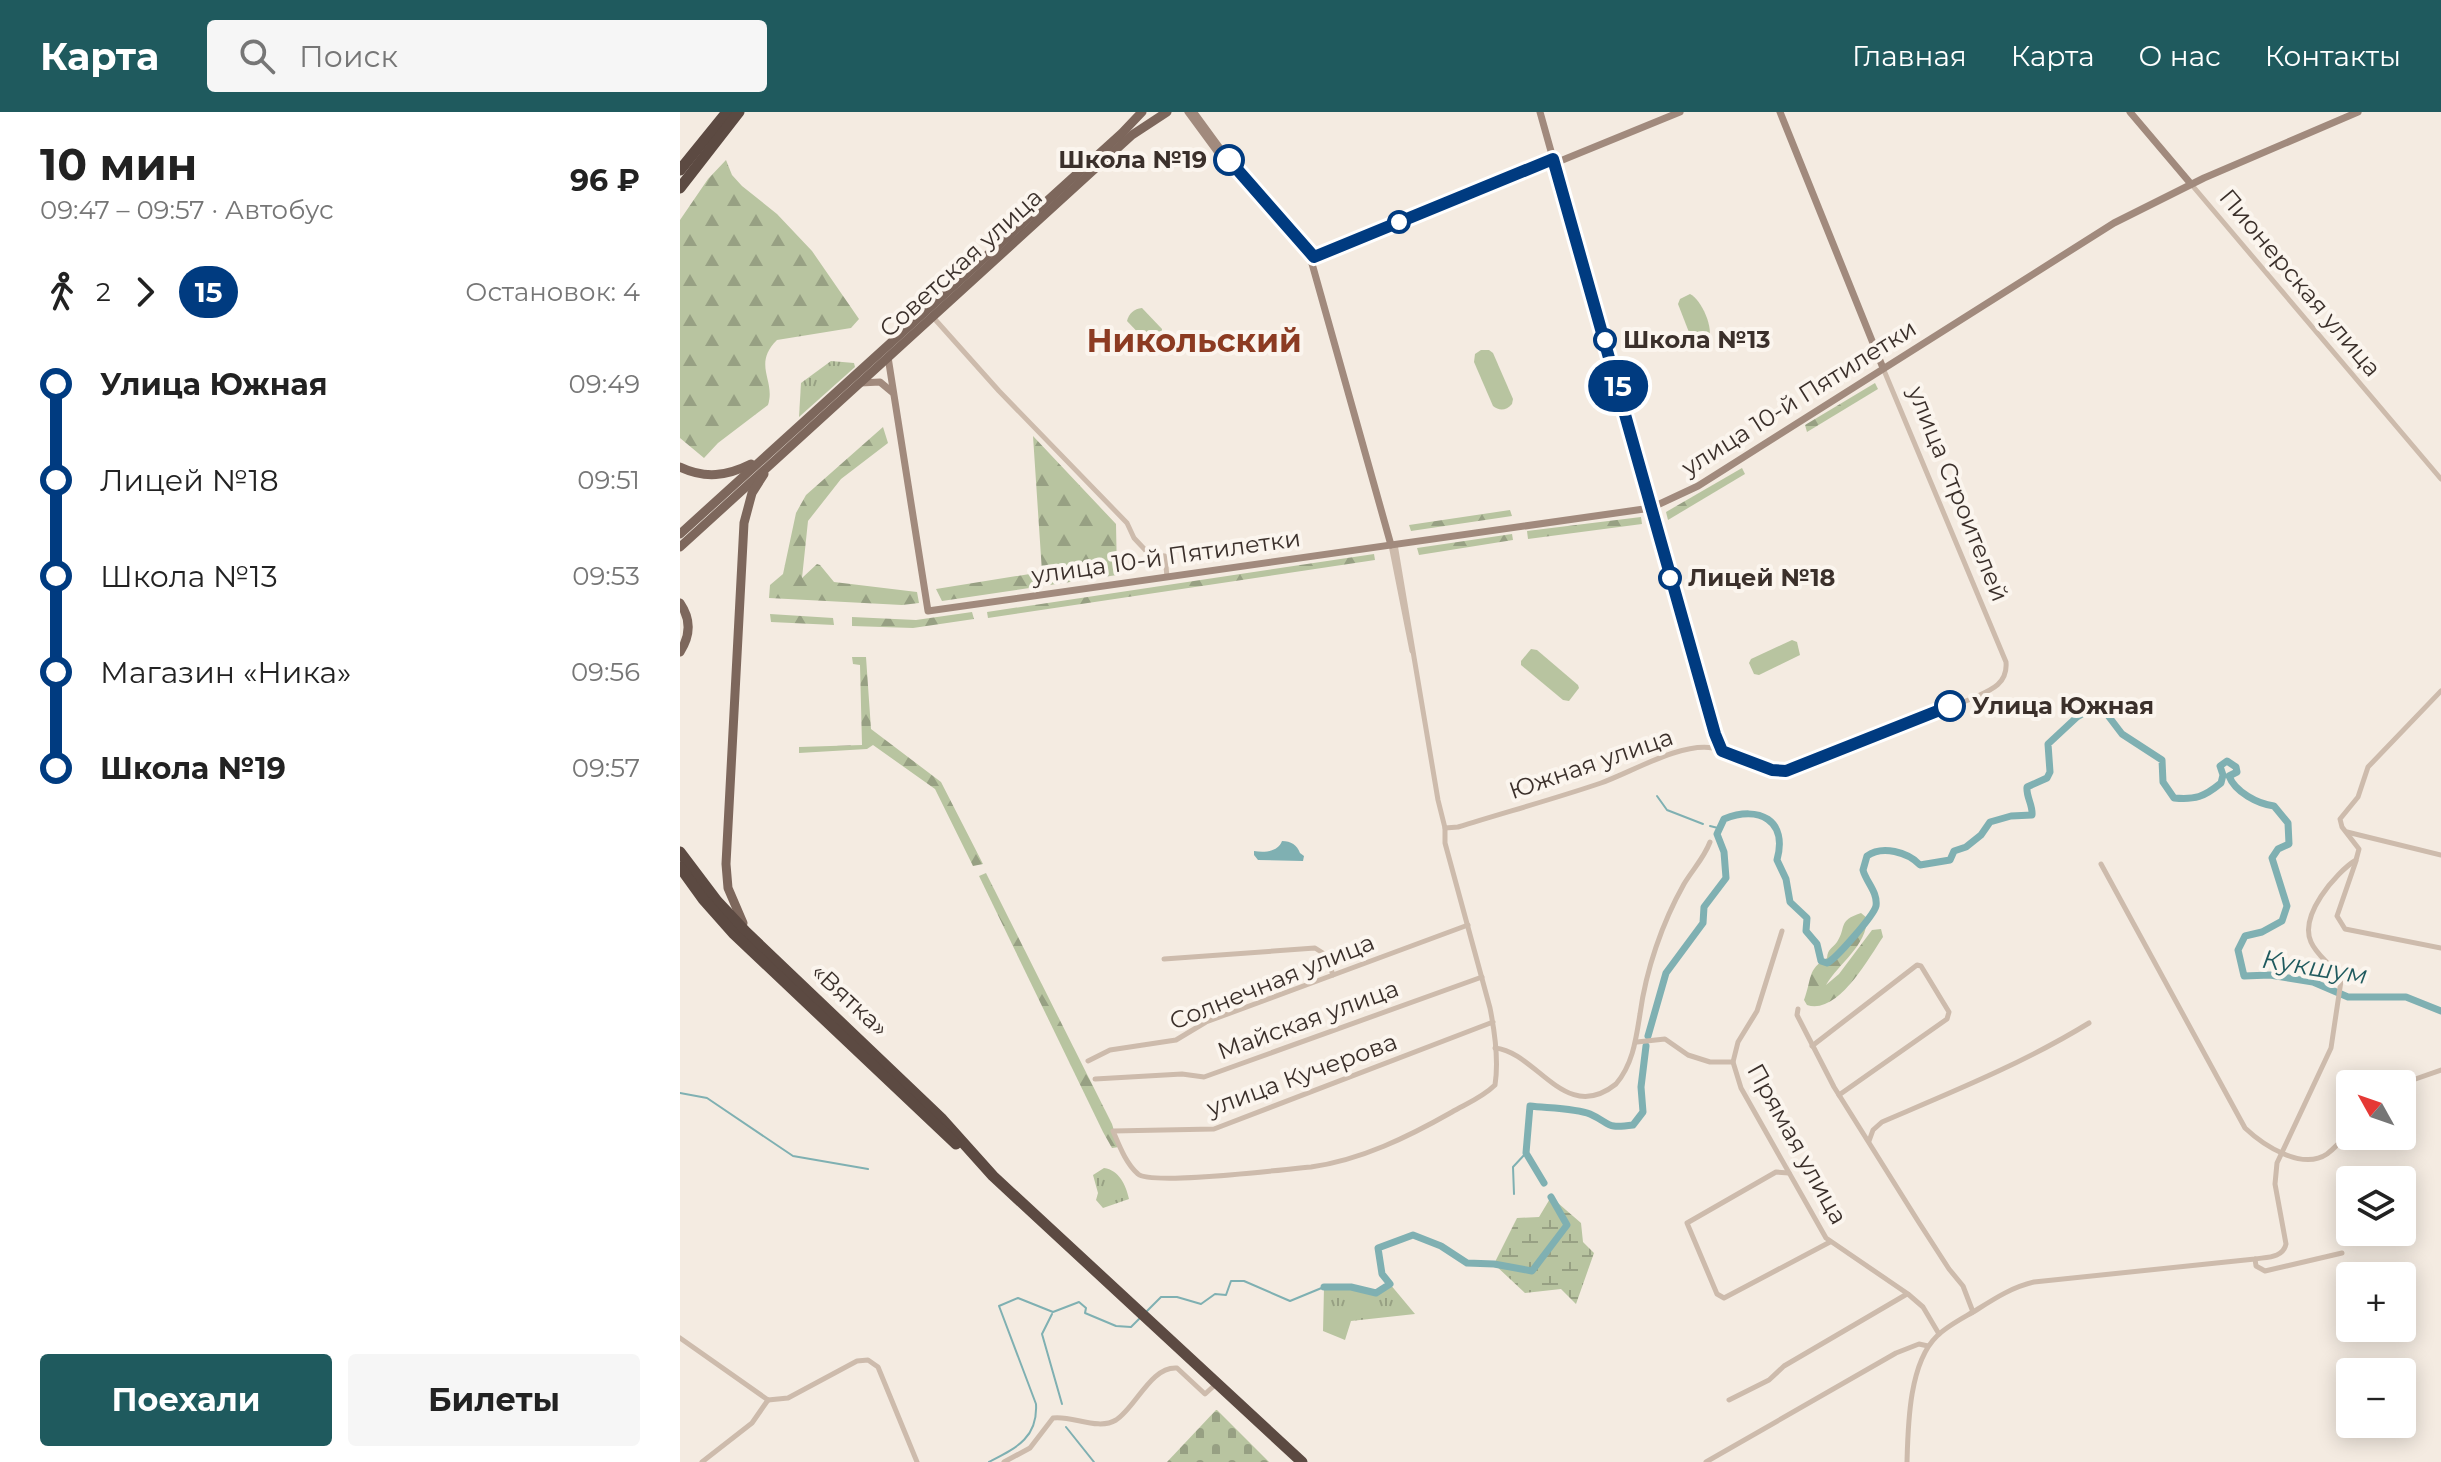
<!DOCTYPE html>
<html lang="ru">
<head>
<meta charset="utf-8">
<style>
	:root { --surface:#fff; --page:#f6f6f6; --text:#222; --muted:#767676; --accent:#1f5a5e }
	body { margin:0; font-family:Montserrat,sans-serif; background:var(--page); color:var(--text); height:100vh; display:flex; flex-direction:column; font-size:30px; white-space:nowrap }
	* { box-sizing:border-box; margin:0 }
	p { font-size:26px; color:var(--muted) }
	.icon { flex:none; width:44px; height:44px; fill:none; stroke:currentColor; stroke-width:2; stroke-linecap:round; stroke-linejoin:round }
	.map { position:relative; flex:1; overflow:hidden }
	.drawer { display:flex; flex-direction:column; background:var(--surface); width:680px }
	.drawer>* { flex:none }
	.badge { padding:0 16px; border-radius:26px; font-size:28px; line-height:52px }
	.needle { width:52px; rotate:310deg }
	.fabs { position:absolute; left:1656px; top:958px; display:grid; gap:16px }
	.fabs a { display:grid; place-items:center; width:80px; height:80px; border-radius:8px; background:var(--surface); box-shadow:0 4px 20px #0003; font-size:40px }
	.map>.badge { position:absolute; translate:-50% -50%; box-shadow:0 0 0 4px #fff }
	.legs { display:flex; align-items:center; gap:12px; height:88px; padding:0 40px; font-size:26px }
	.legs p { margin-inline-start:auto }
	.headline { display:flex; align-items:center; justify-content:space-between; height:136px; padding:0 40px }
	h1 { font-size:44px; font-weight:700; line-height:60px }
	.cta { display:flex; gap:16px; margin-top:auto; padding:16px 40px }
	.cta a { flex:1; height:92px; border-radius:8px; background:var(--accent); color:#fff; font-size:32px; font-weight:700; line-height:92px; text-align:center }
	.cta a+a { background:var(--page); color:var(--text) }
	ul { padding:0 40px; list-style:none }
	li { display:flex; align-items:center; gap:28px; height:96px; font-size:30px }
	li i { display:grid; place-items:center; width:12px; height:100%; margin:0 10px; background:currentColor }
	li i::after { content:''; width:20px; height:20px; margin:-10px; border:6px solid; border-radius:50%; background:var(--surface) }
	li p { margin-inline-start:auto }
	li:first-child i { background:linear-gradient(#0000 50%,currentColor 0) }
	li:last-child i { background:linear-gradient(currentColor 50%,#0000 0) }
	header { display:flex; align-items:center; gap:48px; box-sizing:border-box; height:112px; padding:0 40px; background:var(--accent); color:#fff }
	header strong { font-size:38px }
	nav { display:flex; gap:44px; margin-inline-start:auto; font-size:28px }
	.search { width:560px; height:72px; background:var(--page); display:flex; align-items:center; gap:20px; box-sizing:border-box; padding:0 28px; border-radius:8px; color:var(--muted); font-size:30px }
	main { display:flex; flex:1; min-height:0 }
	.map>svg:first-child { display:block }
	.grass { fill:url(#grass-tufts) }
	.forest { fill:url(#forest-firs) }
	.wetland { fill:url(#wetland-marsh) }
	.cemetery { fill:url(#cemetery-stones) }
	.pitch { fill:#b8c4a0 }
	.water { fill:#7fb0b2 }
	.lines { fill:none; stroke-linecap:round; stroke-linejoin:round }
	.stream { stroke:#7fb0b2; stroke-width:2 }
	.river { stroke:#7fb0b2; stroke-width:7 }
	.street { stroke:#cdbbac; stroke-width:5 }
	.secondary { stroke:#a18a7d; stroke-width:7 }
	.primary { stroke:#7d675c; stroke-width:9 }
	.highway { stroke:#5c4a42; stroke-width:11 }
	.line-1-casing { stroke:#fff; stroke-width:18 }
	.line-1 { stroke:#003b80; stroke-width:12 }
	.stop-1-dot { fill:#fff; stroke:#003b80; stroke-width:4 }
	.labels { text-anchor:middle; stroke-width:8; stroke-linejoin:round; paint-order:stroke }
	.stop-label { font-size:24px; font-weight:bold; fill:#3b302b; stroke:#fbf5ee; text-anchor:start }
	.street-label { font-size:24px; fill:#3b302b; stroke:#fbf5ee }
	.water-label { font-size:26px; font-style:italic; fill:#1f5a5e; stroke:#fbf5ee }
	.district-label { font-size:32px; font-weight:bold; fill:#8c3b22; stroke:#fbf5ee }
</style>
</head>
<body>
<header>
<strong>Карта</strong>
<div class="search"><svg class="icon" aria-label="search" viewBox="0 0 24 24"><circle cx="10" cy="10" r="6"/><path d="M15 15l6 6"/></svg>Поиск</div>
<nav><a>Главная</a><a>Карта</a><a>О нас</a><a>Контакты</a></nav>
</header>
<main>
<section class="drawer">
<div class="headline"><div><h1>10 мин</h1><p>09:47 – 09:57 · Автобус</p></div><b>96 ₽</b></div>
<div class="legs"><svg class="icon" aria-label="walk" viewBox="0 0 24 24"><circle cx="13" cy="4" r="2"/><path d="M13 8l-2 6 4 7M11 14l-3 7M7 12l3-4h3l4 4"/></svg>2<svg class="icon" aria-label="forward" viewBox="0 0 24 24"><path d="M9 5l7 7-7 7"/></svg><b class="badge" style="background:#003b80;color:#fff">15</b><p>Остановок: 4</p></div>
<ul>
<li><i style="color:#003b80"></i><b>Улица Южная</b><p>09:49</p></li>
<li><i style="color:#003b80"></i><span>Лицей №18</span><p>09:51</p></li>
<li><i style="color:#003b80"></i><span>Школа №13</span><p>09:53</p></li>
<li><i style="color:#003b80"></i><span>Магазин «Ника»</span><p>09:56</p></li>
<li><i style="color:#003b80"></i><b>Школа №19</b><p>09:57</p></li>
</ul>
<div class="cta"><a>Поехали</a><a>Билеты</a></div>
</section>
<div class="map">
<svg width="1761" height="1350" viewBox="0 0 1761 1350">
	<defs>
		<pattern id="grass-tufts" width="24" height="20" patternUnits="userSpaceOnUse" patternTransform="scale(2)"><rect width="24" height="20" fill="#b8c4a0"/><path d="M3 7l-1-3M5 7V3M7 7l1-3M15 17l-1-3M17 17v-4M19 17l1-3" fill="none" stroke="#97a083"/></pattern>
		<pattern id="forest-firs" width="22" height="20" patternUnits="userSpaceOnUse" patternTransform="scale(2)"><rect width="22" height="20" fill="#b8c4a0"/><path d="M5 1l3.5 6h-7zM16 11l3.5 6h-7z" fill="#97a083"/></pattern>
		<pattern id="wetland-marsh" width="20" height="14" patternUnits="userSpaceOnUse" patternTransform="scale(2)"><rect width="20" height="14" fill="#b8c4a0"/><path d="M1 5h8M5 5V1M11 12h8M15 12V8" fill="none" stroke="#97a083"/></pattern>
		<pattern id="cemetery-stones" width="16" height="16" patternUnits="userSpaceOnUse" patternTransform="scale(2)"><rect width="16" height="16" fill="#b8c4a0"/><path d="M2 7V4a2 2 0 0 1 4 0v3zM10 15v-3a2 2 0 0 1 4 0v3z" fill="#97a083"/></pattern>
	</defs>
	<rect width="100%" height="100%" fill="#f4ebe1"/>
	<g class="grass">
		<path d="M 151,249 L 174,251 L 175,255 L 119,305 L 121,271 Z"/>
		<path d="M 424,1056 C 439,1058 446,1073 449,1087 L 423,1096 L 416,1088 L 418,1081 L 413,1063 Z"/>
		<path d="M 710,1172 L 735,1202 L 671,1209 L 665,1228 L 643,1219 L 644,1175 L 671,1175 L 696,1181 Z"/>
	</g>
	<g class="forest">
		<path d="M 46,48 L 52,63 L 62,74 L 97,102 L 132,139 L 179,207 L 171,216 L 97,228 C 72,253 96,268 88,293 L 38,331 L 24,346 L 0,326 L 0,108 L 28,67 Z"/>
		<path d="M 1195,271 L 1198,277 L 1127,320 L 1125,313 Z"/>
		<path d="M 203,315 L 208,331 L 161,367 L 128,409 L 122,466 L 137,452 L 140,453 L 154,470 L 237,480 L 239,491 L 222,493 L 89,486 L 90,473 L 103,462 L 116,401 L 126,383 Z"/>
		<path d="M 353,324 L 436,412 L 437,463 L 262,489 L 256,477 L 362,460 Z"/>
		<path d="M 1062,356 L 1065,362 L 988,408 L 986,400 Z"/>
		<path d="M 830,398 L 832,404 L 731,419 L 729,413 Z"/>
		<path d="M 961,405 L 962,412 L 848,427 L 847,419 Z"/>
		<path d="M 832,422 L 833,428 L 739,443 L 737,436 Z"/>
		<path d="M 694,442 L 695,448 L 308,506 L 307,500 Z"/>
		<path d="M 292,500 L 294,507 L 233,516 L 172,514 L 172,505 L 236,508 Z"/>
		<path d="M 90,502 L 153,506 L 154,513 L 91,510 Z"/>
		<path d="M 172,545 L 186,545 L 191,617 L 261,670 L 303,752 L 293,754 L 255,677 L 193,633 L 187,637 L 119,641 L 119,635 L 182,633 L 180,553 L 173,552 Z"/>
		<path d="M 306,761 L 432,1012 L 439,1035 L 432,1036 L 423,1020 L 299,764 Z"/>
		<path d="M 1181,801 L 1187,806 C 1187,834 1159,851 1146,873 L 1159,862 L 1192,818 L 1201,817 L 1203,825 C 1188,847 1158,903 1127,893 L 1124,888 C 1132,867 1127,857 1147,846 C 1148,836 1152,837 1157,830 C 1167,815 1157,809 1181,801 Z"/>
	</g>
	<path class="wetland" d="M 871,1085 L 901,1111 L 903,1130 L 914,1141 L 896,1192 L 881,1177 L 845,1181 L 814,1152 L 837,1106 L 859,1105 Z"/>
	<path class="cemetery" d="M 536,1298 L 537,1298 L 589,1350 L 487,1350 Z"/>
	<g class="pitch">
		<path d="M 1010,182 C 1021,187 1035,217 1028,229 L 1019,232 L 1012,228 L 998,192 L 1000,187 Z"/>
		<path d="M 462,196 L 482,217 L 482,223 L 473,231 L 467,230 L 447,209 C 449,201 454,197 462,196 Z"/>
		<path d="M 801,238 L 809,238 L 813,241 L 833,287 L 832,292 C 826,299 819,299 813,294 L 794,250 L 795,242 Z"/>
		<path d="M 1112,528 L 1117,530 L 1120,543 L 1079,563 L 1074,562 L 1069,551 L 1071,547 Z"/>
		<path d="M 851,537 L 857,538 L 898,573 L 899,576 L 889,589 L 883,588 L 841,553 L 841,549 Z"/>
	</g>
	<path class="water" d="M 602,729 C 611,729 617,733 620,741 L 624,744 L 623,749 L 578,748 L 574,743 L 574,739 C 584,741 598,740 602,729 Z"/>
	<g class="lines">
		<g class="stream">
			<path d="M 977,684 L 987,698 L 1023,712"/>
			<path d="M 1030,714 L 1038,716"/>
			<path d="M 0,981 L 27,986 L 113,1044 L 188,1057"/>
			<path d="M 834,1082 L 833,1055 L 846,1041"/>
			<path d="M 465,1201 L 481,1185 L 497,1185 L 521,1192 L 535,1182 L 546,1183 L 551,1169 L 564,1169 L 610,1189 L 644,1175"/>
			<path d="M 372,1202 L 362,1222 L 382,1292"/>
			<path d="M 386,1315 L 414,1350"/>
			<path d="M 309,1350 C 336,1336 358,1326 356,1292 L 319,1194 L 338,1186 L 373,1200 L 399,1190 L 406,1196 L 405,1201 L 436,1214 L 451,1215 L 461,1205"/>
		</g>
		<g class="river">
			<path d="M 968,924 L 986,861 L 1023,811 L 1024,795 L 1046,766 L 1044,740 L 1037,722 L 1044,707 C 1079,693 1108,708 1097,748 L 1106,767 L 1110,790 L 1127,806 L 1126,819 L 1137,832 L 1141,849 L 1147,851 C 1156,847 1194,803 1196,794 C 1198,780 1186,770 1183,758 L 1187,744 C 1202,733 1228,740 1240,753 L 1270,748 L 1274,739 L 1286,735 L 1301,723 L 1310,710 L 1331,704 L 1352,703 C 1353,693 1346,685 1347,675 L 1367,666 L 1370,660 L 1368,632 L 1397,605 L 1414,595 L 1423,597 L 1442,622 L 1482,648 L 1483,670 L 1494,686 C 1515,688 1524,685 1541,671 L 1543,663 L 1540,654 L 1547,649 L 1556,655 L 1557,660 L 1549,664 C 1555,680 1578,692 1594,694 L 1608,711 L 1609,732 L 1598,737 L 1592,746 L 1607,794 L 1602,809 L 1582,820 L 1565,824 L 1558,838 L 1564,864 L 1590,863 L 1633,870 L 1668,885 L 1726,885 L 1761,899"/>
			<path d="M 864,1071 L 846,1041 L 850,994 C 866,996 896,996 910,1002 C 932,1012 925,1017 953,1013 L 963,1000 L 961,975 L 966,934"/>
			<path d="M 644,1175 L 671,1175 L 696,1181 L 710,1172 L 702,1162 L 698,1136 L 733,1123 L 761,1134 L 787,1151 L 814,1152 L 852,1159 L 887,1113 L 871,1085"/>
		</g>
		<g class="street">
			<path d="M 1511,72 L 1761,367"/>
			<path d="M 252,204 L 319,279 L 447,411 L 454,426 L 470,443 L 485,444 L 487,465"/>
			<path d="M 971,396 L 1035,622 L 1042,639"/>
			<path d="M 715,432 L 758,688 L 765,716 L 765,731 L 810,896 C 815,921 819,948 815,973 C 803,985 786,992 772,1000 C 728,1025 681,1048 631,1055 C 605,1057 471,1074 458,1062 C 446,1052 439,1033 433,1019 L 534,1017 L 813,910"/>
			<path d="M 711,433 L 732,539"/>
			<path d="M 765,716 L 778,715 C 826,700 874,687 921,671 C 952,660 1001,630 1033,636 L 1083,656 L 1106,659 L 1291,587 C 1309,579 1328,573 1326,550 L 1203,256"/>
			<path d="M 1667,720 L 1761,743"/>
			<path d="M 1676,749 L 1657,804 L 1665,817 L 1761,836"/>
			<path d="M 1421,752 L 1565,1016 C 1583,1033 1622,1059 1647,1042 C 1655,1036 1663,1027 1670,1019"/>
			<path d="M 1102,819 L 1077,899 L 1058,930 L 1053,950 L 1061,976 L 1146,1126 L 1228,1182 L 1243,1195 L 1259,1222"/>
			<path d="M 484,847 L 635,836 L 646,843 L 653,863"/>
			<path d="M 1118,897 L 1117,903 L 1154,975 L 1238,1109 L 1269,1157 L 1283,1174 L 1293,1200"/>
			<path d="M 957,930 L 985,927 L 1008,943 L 1030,950 L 1053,950"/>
			<path d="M 1132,934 L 1237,853 L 1241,854 L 1269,900 L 1267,907 L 1159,983"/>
			<path d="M 815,936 C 857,940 885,1013 936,972 C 953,952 956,927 960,902 C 966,858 982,811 1004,772 C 1013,757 1024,746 1030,730"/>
			<path d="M 408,949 L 430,938 L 496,928 L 526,910 L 788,813"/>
			<path d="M 415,967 L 502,962 L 524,965 L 802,865"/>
			<path d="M 1721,972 L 1761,958"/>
			<path d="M 1189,1029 L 1193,1018 L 1202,1010 C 1272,980 1344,951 1409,911"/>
			<path d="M 1109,1061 L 1096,1060 L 1007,1111 L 1037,1182 L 1044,1186 L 1150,1130"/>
			<path d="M 1575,1147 L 1576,1154 L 1585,1159 L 1662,1141"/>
			<path d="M 0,1226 L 88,1288"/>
			<path d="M 88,1288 L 108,1286 L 177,1249 L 188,1248 L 198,1255 L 237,1350"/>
			<path d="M 1049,1288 L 1089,1268 L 1104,1254 L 1227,1182"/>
			<path d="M 22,1350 L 72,1311 L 88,1288"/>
			<path d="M 324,1350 L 350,1336 L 373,1306 C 392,1303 418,1319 436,1308 C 456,1295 471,1254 497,1256 L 525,1282 L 536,1272"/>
			<path d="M 1026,1350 L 1216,1241 L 1239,1232 L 1248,1234"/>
			<path d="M 1227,1350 C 1228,1313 1229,1251 1257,1224 C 1268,1213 1285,1205 1298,1197 C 1317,1185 1333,1175 1354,1170 L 1575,1147 C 1587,1145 1603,1146 1606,1132 L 1595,1072 L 1597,1051 L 1651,936 L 1661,869 C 1654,853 1638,846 1631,830 C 1619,804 1655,761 1676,748 L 1679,737 L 1662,715 L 1660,707 L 1678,685 L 1688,655 L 1761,579"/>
		</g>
		<g class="secondary">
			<path d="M 508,0 L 547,53 L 631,148 L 711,433"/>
			<path d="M 860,0 L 971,396"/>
			<path d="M 1100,0 L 1203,256"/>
			<path d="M 1450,0 L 1511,72"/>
			<path d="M 515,2 L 545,43"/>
			<path d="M 631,148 L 648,144 L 1000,0"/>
			<path d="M 208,245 L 248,499 L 971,396 L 1018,374 L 1434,111 L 1524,66 L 1678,0"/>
			<path d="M 180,271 L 200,270 L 212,280"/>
		</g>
		<g class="primary">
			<path d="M 0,355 C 25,367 47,364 71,352"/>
			<path d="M 0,422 L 442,21 L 462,0"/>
			<path d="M 0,435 L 452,23 L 487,0"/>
			<path d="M 0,491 C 11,507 11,523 0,540"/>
			<path d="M 63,811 L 48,776 L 46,752 L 64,411 L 72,381 L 84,362"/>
		</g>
		<g class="highway">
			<path d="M 0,58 L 47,0"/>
			<path d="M 0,76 L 59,0"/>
			<path d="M 0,740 L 37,789 L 66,820 L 261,1006 L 313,1064 L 622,1350"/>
			<path d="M 0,755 L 23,787 L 54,822 L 276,1032"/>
		</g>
	</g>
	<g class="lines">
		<g class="line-1-casing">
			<path id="line-1" d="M 549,48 L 634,145 L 873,47 L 1035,622 L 1042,639 L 1092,658 L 1106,659 L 1270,594"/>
		</g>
		<use href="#line-1" class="line-1"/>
	</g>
	<g class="stop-1-dot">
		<circle cx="549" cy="48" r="14"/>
		<circle cx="719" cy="110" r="10"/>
		<circle cx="925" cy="228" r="10"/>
		<circle cx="990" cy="466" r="10"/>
		<circle cx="1270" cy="594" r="14"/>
	</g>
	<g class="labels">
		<g class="stop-label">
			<text x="527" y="56" text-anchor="end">Школа №19</text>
			<text x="943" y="236">Школа №13</text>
			<text x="1008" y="474">Лицей №18</text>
			<text x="1292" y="602">Улица Южная</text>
		</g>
		<g class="street-label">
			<text transform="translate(281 151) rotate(-42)" y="8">Советская улица</text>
			<text transform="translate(1620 171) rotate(50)" y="8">Пионерская улица</text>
			<text transform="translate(1119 286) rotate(-32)" y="8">улица 10-й Пятилетки</text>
			<text transform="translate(1278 382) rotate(68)" y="8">улица Строителей</text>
			<text transform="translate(486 445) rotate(-8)" y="8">улица 10-й Пятилетки</text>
			<text transform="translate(911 652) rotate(-19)" y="8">Южная улица</text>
			<text transform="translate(592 870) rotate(-22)" y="8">Солнечная улица</text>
			<text transform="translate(170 888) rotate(43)" y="8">«Вятка»</text>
			<text transform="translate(628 908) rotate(-20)" y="8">Майская улица</text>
			<text transform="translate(622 963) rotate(-20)" y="8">улица Кучерова</text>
			<text transform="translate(1117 1032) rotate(61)" y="8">Прямая улица</text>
		</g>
		<g class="water-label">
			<text transform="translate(1635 855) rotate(9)" y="9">Кукшум</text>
		</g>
		<g class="district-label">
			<text x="514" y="240">Никольский</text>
		</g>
	</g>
</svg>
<div class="fabs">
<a><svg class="needle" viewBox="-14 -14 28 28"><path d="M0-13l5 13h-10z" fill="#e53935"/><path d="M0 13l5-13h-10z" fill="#767676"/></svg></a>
<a><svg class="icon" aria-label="layers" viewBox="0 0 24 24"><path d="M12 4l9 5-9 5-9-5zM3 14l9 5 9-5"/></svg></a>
<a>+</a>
<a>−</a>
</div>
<b class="badge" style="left:938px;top:274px;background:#003b80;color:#fff">15</b>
</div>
</main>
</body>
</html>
